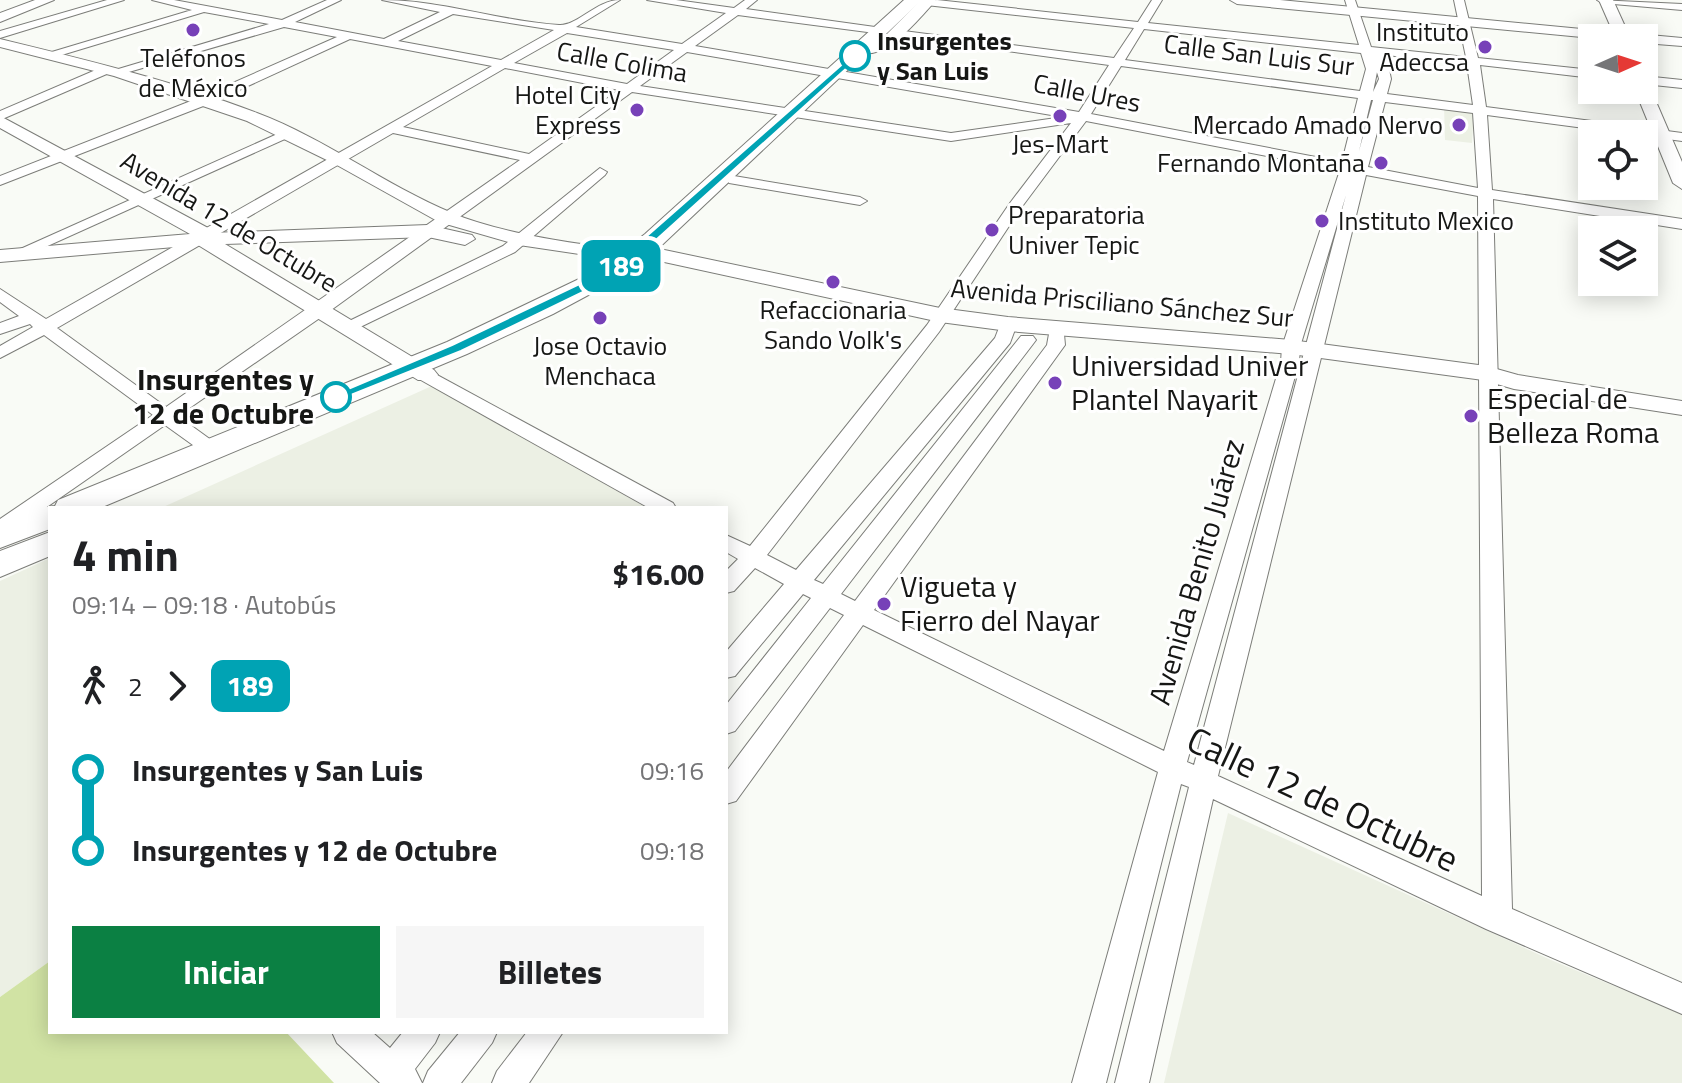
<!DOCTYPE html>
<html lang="es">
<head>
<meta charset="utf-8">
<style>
	:root { --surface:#fff; --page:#f6f6f6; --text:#202124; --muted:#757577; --accent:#0b8043 }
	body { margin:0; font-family:"Titillium Web",sans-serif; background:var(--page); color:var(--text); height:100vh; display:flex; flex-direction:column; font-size:30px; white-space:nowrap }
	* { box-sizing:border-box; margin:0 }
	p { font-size:26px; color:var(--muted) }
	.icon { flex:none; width:44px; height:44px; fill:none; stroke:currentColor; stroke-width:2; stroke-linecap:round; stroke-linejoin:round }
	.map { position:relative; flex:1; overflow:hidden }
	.details { position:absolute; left:48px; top:506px; width:680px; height:528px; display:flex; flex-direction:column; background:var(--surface); border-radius:0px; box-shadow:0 4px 20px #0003 }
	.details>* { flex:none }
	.badge { padding:0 16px; border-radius:12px; font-size:28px; line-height:52px }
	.needle { width:52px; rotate:87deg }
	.tools { position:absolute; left:1578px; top:24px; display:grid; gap:16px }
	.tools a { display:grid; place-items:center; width:80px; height:80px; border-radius:0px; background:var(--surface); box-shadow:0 4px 20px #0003; font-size:40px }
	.map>.badge { position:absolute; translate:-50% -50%; box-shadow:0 0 0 4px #fff }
	.legs { display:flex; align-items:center; gap:12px; height:88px; padding:0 24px; font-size:26px }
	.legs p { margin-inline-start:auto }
	.headline { display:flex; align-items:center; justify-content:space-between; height:136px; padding:0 24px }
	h1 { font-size:44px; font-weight:700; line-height:60px }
	.cta { display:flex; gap:16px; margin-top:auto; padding:16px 24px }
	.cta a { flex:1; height:92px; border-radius:0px; background:var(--accent); color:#fff; font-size:32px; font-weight:700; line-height:92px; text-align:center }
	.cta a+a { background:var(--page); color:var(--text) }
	ul { padding:0 24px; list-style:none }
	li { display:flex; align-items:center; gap:28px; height:80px; font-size:30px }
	li i { display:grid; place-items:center; width:12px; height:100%; margin:0 10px; background:currentColor }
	li i::after { content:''; width:20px; height:20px; margin:-10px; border:6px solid; border-radius:50%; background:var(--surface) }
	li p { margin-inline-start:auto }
	li:first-child i { background:linear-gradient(#0000 50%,currentColor 0) }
	li:last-child i { background:linear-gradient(currentColor 50%,#0000 0) }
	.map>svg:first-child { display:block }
	.built { fill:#ecf0e4 }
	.green { fill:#d1e3a4 }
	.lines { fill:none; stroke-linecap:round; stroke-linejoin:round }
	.minor-casing { stroke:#7c7d79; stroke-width:2 }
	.major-casing { stroke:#7c7d79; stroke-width:2 }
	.highway-casing { stroke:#7c7d79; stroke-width:2 }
	.minor { fill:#fff; fill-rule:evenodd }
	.major { fill:#fff; fill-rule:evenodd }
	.highway { fill:#fff; fill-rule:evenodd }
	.line-1 { fill:#00a3b4; stroke:#fff; stroke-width:2 }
	.poi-dot { fill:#7741b8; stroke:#fff; stroke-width:3 }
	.stop-1-dot { fill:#fff; stroke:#00a3b4; stroke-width:4 }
	.labels { text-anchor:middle; stroke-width:6; stroke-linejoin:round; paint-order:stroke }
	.far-poi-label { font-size:26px; fill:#161715; stroke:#fff; text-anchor:end }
	.far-stop-label { font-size:26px; font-weight:bold; fill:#161715; stroke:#fff; text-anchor:start }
	.far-street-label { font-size:26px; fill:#161715; stroke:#fff }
	.poi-label { font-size:30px; fill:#161715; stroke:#fff; text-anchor:start }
	.stop-label { font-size:30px; font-weight:bold; fill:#161715; stroke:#fff; text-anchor:end }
	.street-label { font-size:30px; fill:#161715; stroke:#fff }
	.near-street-label { font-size:36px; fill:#161715; stroke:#fff }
</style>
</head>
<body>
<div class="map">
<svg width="1682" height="1083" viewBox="0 0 1682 1083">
	<rect width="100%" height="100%" fill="#f9fbf6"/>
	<g class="built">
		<path d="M 1444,105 L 1474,111 L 1472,143 L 1445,140 Z"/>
		<path d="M 434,385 L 647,508 L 161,508 Z"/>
		<path d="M 50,558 L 50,961 L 0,997 L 0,581 Z"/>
		<path d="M 1228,813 L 1551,960 L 1682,1014 L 1682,1083 L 1164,1083 Z"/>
	</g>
	<path class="green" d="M 50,961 L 50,1032 L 286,1032 L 334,1083 L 0,1083 L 0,997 Z"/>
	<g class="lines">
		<g class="minor-casing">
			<g id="minor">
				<path d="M 107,0 L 124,0 L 0,38 L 0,31 Z"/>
				<path d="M 152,0 L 174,0 L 282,20 L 327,0 L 341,0 L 295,22 L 384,39 L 440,12 L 382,0 C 442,0 498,21 559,25 C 578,26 596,0 620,0 L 576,27 L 682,44 L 726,13 L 647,0 L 676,0 L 734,8 L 745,0 L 757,0 L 746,9 L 875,27 L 881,30 L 875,33 L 738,15 L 695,46 L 1079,112 L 1109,65 L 896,36 L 890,33 L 896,30 L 1114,58 L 1134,28 L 926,5 L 921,2 L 937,0 L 1138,22 L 1152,0 L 1162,0 L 1148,23 L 1359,45 L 1345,0 L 1355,0 L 1371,47 L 1466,57 L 1454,0 L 1464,0 L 1478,58 L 1592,70 L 1592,78 L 1480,65 L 1486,107 L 1682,133 L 1682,141 L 1487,115 L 1492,190 L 1682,219 L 1682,229 L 1493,199 L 1512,909 L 1682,983 L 1682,1014 L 1486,929 L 1213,799 L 1149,1083 L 1115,1083 L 1189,787 L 1181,784 L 1106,1083 L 1072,1083 L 1158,772 L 863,625 L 736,801 L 726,804 L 726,772 L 844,615 L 830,608 L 735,731 L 726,734 L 726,705 L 811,598 L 803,594 L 735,676 L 726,678 L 726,652 L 784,584 L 755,568 L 734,591 L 726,593 L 726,571 L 738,559 L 726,552 L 726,535 L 750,546 L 927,325 L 1010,203 L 1071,123 L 951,141 L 632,92 L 327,313 L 178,416 L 218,445 L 221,449 L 218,453 L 204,453 L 165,425 L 8,534 L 0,536 L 0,519 L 153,415 L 44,335 L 0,358 L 0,346 L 33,327 L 30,324 L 0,334 L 0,323 L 19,316 L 0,302 L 0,289 L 46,319 L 492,66 L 350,39 L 211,103 L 0,185 L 0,176 L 201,97 L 337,37 L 284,27 L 115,76 L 115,70 L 269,24 L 204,12 L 55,57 L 45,54 L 192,10 ZM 453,14 L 554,30 L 501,60 L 398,41 ZM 1144,29 L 1361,53 L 1366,69 L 1360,91 L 1125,60 ZM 567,33 L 674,50 L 627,84 L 514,63 ZM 687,52 L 1063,117 L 951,133 L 640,86 ZM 1386,55 L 1467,64 L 1473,105 L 1387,94 L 1391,79 ZM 1121,66 L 1358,98 L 1342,162 L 1091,114 ZM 505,68 L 619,90 L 529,154 L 403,127 ZM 1377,72 L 1379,79 L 1373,92 ZM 1371,100 L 1373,100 L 1359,151 ZM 1385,102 L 1473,113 L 1478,188 L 1368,167 ZM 1086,121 L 1340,170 L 1282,347 L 1281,362 L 1164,751 L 874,610 L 1065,345 L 1063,323 L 1051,323 L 1047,345 L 855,601 L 841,594 L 1033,344 L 1036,340 L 1033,336 L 1021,336 L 823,584 L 814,580 L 1010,343 L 1017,324 L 1014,320 L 1002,320 L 995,338 L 796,570 L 767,555 L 939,332 L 1021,208 ZM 393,133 L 520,160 L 166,407 L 57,328 ZM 1366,175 L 1478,196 L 1482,896 L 1218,776 ZM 1346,195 L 1194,765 L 1187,762 L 1299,362 L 1300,347 Z"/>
				<path d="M 1597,0 L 1682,4 L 1682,10 L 1602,3 Z"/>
				<path d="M 105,66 L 111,70 L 109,73 L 0,120 L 0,111 Z"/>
				<path d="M 1644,76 L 1682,80 L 1682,88 L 1644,84 Z"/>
				<path d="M 284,131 L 296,134 L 21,258 L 9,258 L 7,255 Z"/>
				<path d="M 600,168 L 607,172 L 605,175 L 515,252 L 354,330 L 342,330 L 339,326 L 503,246 Z"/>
				<path d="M 734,176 L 860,197 L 867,201 L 860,205 L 729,183 L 727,180 Z"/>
				<path d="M 426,369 L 673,503 L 676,508 L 649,508 L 419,379 L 417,375 Z"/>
				<path d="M 332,1032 L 372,1032 L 390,1048 L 403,1032 L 440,1032 L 435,1043 L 415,1069 L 422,1083 L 380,1083 L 337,1043 Z"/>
				<path d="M 460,1032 L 497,1032 L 492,1043 L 461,1083 L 423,1083 L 428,1071 Z"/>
				<path d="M 527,1032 L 563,1032 L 529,1083 L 492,1083 L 497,1071 Z"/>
			</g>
		</g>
		<g class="major-casing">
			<g id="major">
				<path d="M 35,0 L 54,0 L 0,22 L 0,13 Z"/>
				<path d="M 921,0 L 936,0 C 922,16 888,57 866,53 L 866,47 L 886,35 Z"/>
				<path d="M 1230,0 L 1280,0 L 1613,32 L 1599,0 L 1613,0 L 1628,33 L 1682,38 L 1682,46 L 1644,43 L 1644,38 L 1592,38 L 1237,4 Z"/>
				<path d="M 0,39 C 86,60 174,81 257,113 C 326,139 385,185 452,213 C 498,233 606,252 655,248 L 940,308 L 1008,317 L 1291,340 L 1486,366 L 1518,375 L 1682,401 L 1682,415 L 1514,389 L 1483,380 L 1291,354 L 1008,331 L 940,322 L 655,260 L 633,262 L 519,245 L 439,222 L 335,164 L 247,121 L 114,76 L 0,47 Z"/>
				<path d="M 1644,85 L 1651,90 L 1682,162 L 1682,189 L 1673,183 L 1635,90 L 1644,90 Z"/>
				<path d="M 0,116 L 208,228 L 211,233 L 428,225 L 472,235 L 475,239 L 465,245 L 428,237 L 225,244 L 434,370 L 438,375 L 434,380 L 418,380 L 198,245 L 0,262 L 0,250 L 190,234 L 0,128 Z"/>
			</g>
		</g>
		<g class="highway-casing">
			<g id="highway">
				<path d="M 904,0 L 922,0 L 663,244 L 620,278 L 553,314 L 467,354 L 100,508 L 50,508 L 50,529 L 0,548 L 0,524 L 38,508 L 55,506 L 58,500 L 447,342 L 602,268 L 645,234 Z"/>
				<path d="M 50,532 L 50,556 L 0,577 L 0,551 Z"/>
			</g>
		</g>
		<use href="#minor" class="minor"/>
		<use href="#major" class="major"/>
		<use href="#highway" class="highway"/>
	</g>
	<path class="line-1" d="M 855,53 L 858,58 L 616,276 L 461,351 L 341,399 L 329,397 L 452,345 L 607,271 Z"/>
	<g class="poi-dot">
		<circle cx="193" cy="30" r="8"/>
		<circle cx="1485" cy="47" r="8"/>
		<circle cx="637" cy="110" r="8"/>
		<circle cx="1060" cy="116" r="8"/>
		<circle cx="1459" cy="125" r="8"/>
		<circle cx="1381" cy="163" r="8"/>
		<circle cx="1322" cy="221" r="8"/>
		<circle cx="992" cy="230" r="8"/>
		<circle cx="833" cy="282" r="8"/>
		<circle cx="600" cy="318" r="8"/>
		<circle cx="1055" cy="383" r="8"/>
		<circle cx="1471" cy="416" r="8"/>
		<circle cx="884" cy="604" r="8"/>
	</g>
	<g class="stop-1-dot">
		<circle cx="855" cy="56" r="14"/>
		<circle cx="336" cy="397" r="14"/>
	</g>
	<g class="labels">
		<g class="far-poi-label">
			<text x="1469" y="41">Instituto<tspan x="1469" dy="30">Adeccsa</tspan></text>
			<text x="193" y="67" text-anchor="middle">Teléfonos<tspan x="193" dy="30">de México</tspan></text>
			<text x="621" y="104">Hotel City<tspan x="621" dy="30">Express</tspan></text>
			<text x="1443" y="134">Mercado Amado Nervo</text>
			<text x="1060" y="153" text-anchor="middle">Jes-Mart</text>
			<text x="1365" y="172">Fernando Montaña</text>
			<text x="1008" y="224" text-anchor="start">Preparatoria<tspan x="1008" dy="30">Univer Tepic</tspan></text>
			<text x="1338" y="230" text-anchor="start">Instituto Mexico</text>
			<text x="833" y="319" text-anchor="middle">Refaccionaria<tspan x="833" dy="30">Sando Volk's</tspan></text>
			<text x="600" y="355" text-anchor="middle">Jose Octavio<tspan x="600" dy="30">Menchaca</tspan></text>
		</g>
		<g class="far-stop-label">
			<text x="877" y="50">Insurgentes<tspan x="877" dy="30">y San Luis</tspan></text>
		</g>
		<g class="far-street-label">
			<text transform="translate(1259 55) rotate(7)" y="9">Calle San Luis Sur</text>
			<text transform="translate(622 62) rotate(10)" y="9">Calle Colima</text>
			<text transform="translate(1087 93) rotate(11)" y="9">Calle Ures</text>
			<text transform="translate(229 222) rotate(31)" y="9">Avenida 12 de Octubre</text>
			<text transform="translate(1122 303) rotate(5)" y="9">Avenida Prisciliano Sánchez Sur</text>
		</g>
		<g class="poi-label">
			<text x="1071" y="376">Universidad Univer<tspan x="1071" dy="34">Plantel Nayarit</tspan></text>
			<text x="1487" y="409">Especial de<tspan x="1487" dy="34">Belleza Roma</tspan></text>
			<text x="900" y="597">Vigueta y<tspan x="900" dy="34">Fierro del Nayar</tspan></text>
		</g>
		<g class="stop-label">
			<text x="314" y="390">Insurgentes y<tspan x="314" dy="34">12 de Octubre</tspan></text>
		</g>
		<g class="street-label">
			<text transform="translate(1197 572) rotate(-74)" y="10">Avenida Benito Juárez</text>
		</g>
		<g class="near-street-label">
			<text transform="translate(1323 799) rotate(25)" y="13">Calle 12 de Octubre</text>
		</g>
	</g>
</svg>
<div class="tools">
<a><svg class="needle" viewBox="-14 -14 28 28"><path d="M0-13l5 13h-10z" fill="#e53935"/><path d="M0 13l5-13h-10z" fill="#757577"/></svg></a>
<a><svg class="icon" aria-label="locate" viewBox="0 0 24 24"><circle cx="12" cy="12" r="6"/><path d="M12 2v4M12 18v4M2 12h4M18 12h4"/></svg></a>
<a><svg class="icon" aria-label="layers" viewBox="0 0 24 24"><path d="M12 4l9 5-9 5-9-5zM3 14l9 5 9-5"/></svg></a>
</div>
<b class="badge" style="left:621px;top:266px;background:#00a3b4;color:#fff">189</b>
<section class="details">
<div class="headline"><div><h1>4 min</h1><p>09:14 – 09:18 · Autobús</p></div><b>$16.00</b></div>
<div class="legs"><svg class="icon" aria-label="walk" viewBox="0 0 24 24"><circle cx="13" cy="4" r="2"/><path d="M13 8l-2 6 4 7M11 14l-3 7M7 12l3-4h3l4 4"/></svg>2<svg class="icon" aria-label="forward" viewBox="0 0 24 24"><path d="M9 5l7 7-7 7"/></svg><b class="badge" style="background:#00a3b4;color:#fff">189</b></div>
<ul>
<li><i style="color:#00a3b4"></i><b>Insurgentes y San Luis</b><p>09:16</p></li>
<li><i style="color:#00a3b4"></i><b>Insurgentes y 12 de Octubre</b><p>09:18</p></li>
</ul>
<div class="cta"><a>Iniciar</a><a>Billetes</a></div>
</section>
</div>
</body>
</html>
